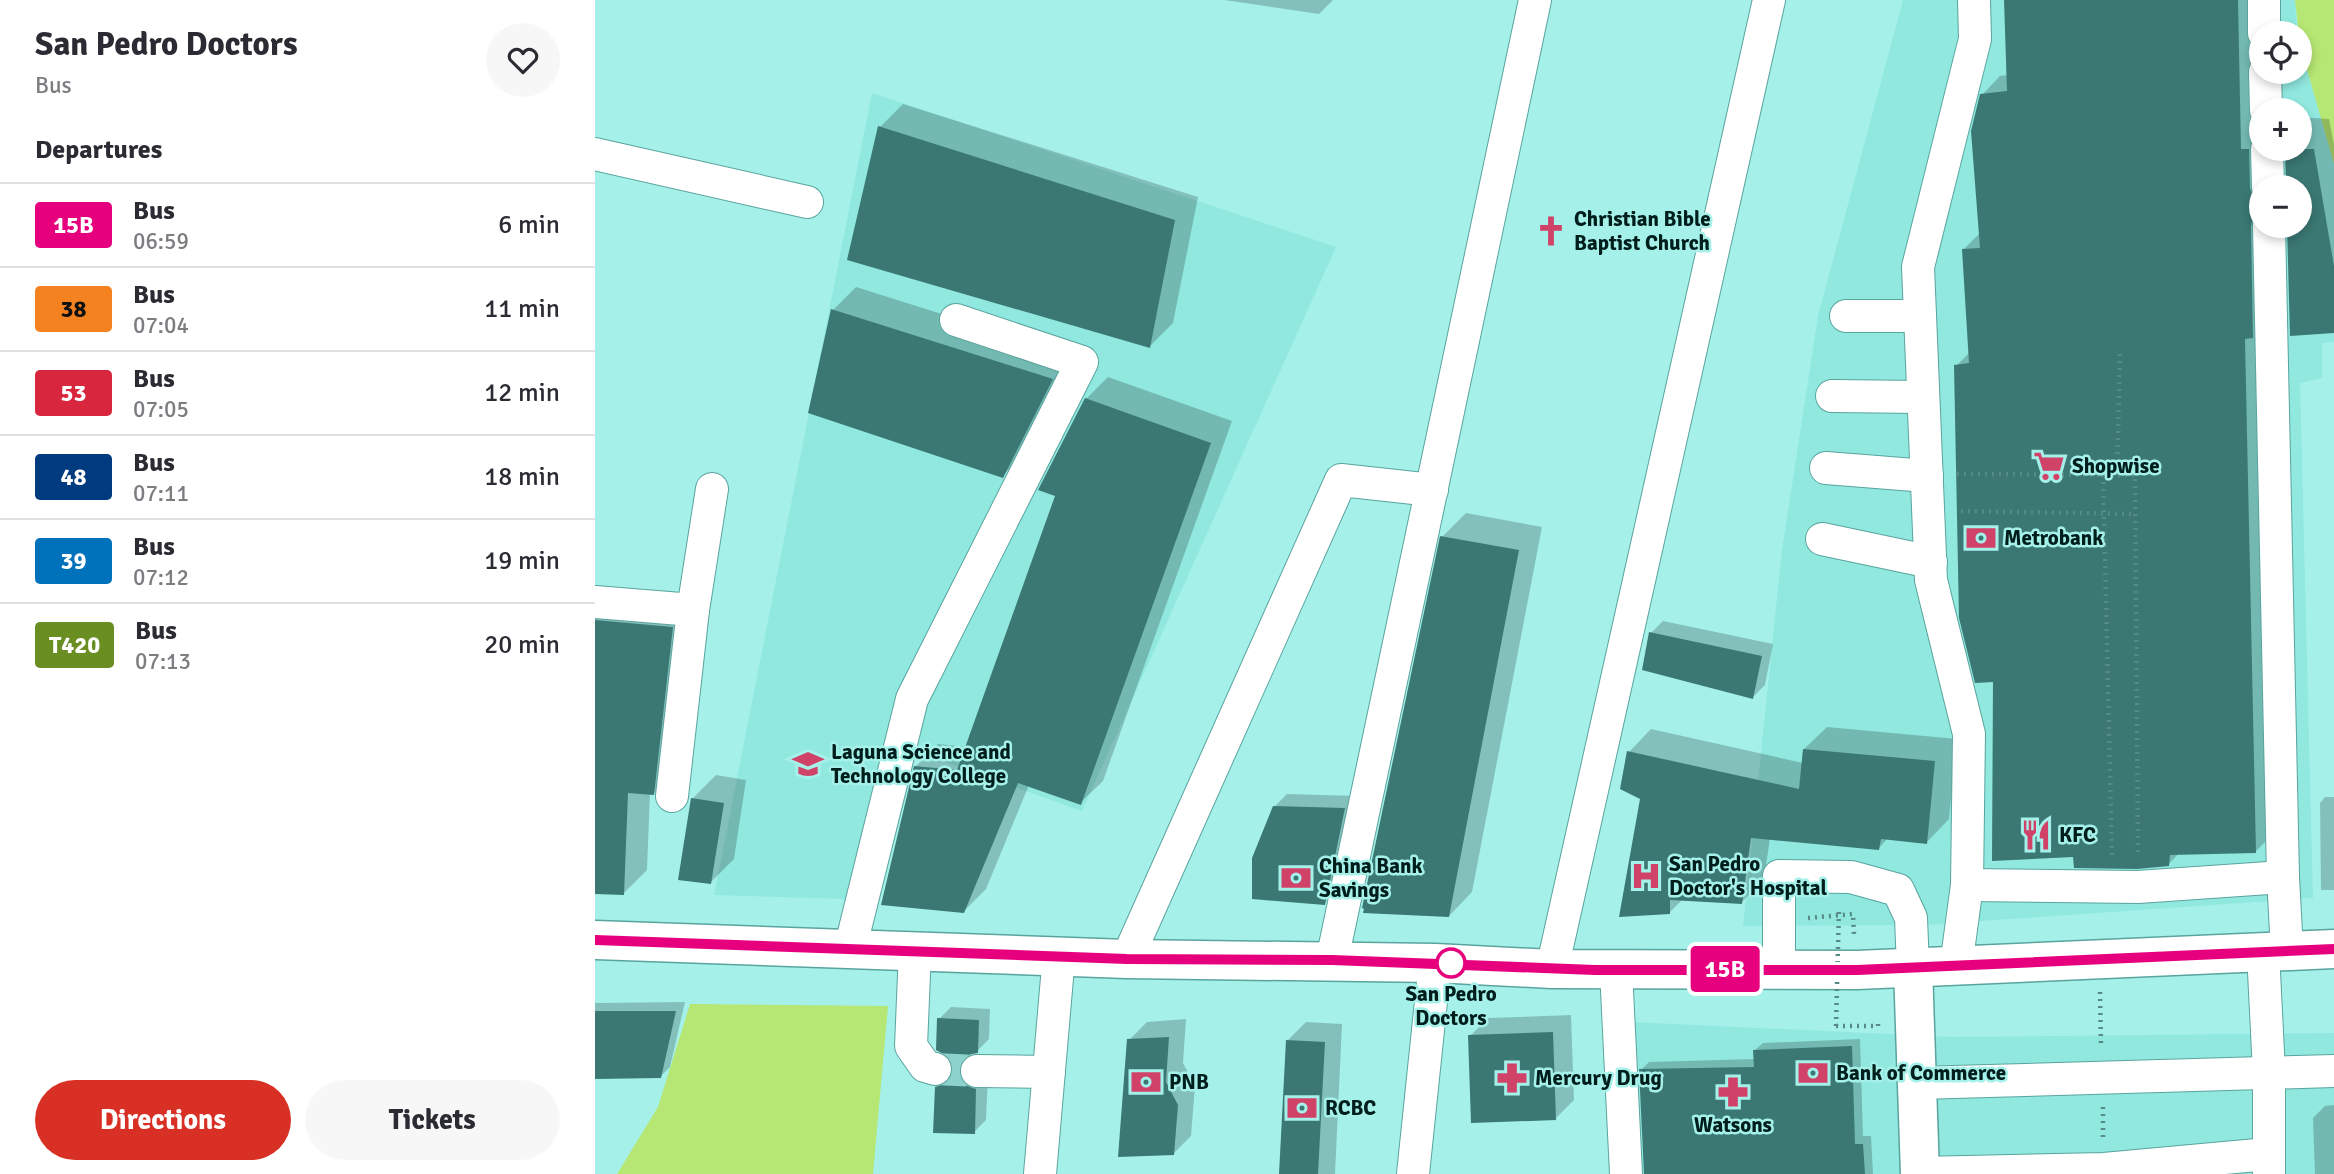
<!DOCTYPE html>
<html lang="en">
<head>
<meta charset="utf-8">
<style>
	:root { --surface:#fff; --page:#f7f7f7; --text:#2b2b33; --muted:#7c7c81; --line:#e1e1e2; --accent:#d93025 }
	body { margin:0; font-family:Signika,sans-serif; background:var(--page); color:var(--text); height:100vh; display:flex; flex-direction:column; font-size:26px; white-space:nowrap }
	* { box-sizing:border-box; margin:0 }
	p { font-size:23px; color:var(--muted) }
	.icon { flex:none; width:38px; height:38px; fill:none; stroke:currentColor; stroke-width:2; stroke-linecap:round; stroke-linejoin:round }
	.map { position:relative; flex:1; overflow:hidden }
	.side { display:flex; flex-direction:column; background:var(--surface); width:595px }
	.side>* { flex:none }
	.badge { padding:0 14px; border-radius:5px; font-size:24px; line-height:46px }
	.fabs { position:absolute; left:1654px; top:21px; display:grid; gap:14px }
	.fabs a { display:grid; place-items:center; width:63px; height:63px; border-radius:50%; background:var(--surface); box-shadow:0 4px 10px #0003; font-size:35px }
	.map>.badge { position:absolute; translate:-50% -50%; box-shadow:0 0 0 4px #fff }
	h2 { padding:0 35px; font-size:26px; line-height:63px }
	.round { display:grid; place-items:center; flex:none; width:74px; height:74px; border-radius:37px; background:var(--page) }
	.summary { display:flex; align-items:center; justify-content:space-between; height:119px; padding:0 35px }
	h1 { font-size:33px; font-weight:800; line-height:52px }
	.cta { display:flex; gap:14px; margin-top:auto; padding:14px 35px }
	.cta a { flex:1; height:80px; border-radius:42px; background:var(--accent); color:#fff; font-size:28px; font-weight:800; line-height:80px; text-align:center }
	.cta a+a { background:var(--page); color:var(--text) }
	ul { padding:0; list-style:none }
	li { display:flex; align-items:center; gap:21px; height:84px; padding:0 35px; border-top:2px solid var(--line) }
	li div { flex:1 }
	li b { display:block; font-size:26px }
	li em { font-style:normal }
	li .badge { min-width:77px; font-weight:700; text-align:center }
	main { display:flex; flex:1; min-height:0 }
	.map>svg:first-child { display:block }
	.built { fill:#90e8df; fill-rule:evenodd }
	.green { fill:#b6e673 }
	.shadow { fill:#0003 }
	.building { fill:#3b7873 }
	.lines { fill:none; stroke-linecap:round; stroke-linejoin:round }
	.minor-tunnel { stroke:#8cd1cb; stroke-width:32; stroke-dasharray:32 16; stroke-linecap:butt }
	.minor-casing { stroke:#59a49e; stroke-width:34 }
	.major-casing { stroke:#59a49e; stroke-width:41 }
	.highway-casing { stroke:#59a49e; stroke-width:41 }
	.path { stroke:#558a86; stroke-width:4.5; stroke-dasharray:2 5; stroke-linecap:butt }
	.minor { stroke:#fff; stroke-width:32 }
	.major { stroke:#fff; stroke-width:38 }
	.highway { stroke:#fff; stroke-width:38 }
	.path-bridge { stroke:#558a86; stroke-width:4.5; stroke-dasharray:2 5; stroke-linecap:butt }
	.line-casing { stroke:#fff; stroke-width:16 }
	.line { stroke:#e6007e; stroke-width:10 }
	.stop-dot { fill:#fff; stroke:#e6007e; stroke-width:3.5 }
	.labels { text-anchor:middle; stroke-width:5; stroke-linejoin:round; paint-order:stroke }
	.poi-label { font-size:21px; font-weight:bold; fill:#001e1c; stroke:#a5f1ea; text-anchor:start }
	.stop-label { font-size:21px; font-weight:bold; fill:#001e1c; stroke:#a5f1ea }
</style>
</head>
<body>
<main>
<section class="side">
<div class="summary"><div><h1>San Pedro Doctors</h1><p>Bus</p></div><a class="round"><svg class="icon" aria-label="heart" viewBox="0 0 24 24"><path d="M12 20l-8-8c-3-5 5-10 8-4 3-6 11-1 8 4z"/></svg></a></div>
<h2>Departures</h2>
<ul>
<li><span class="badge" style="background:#e6007e;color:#fff">15B</span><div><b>Bus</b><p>06:59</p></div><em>6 min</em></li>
<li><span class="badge" style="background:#f58220;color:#111">38</span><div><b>Bus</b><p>07:04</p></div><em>11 min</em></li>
<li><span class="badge" style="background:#d7263d;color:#fff">53</span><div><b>Bus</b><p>07:05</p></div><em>12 min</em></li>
<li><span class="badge" style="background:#003b80;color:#fff">48</span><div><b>Bus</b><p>07:11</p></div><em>18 min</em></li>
<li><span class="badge" style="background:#0072bc;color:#fff">39</span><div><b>Bus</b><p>07:12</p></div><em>19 min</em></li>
<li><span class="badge" style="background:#6b8e23;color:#fff">T420</span><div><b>Bus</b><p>07:13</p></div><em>20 min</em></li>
</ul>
<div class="cta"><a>Directions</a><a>Tickets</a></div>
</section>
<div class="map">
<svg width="1739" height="1174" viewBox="0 0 1739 1174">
	<rect width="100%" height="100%" fill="#a5f1ea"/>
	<g class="built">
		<path d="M 1308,0 L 1700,0 L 1702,33 L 1666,33 L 1666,72 L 1704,72 L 1705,45 L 1739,164 L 1739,342 L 1727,343 L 1727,378 L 1705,383 L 1718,898 L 1328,925 L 1148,926 L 1187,550 L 1223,316 ZM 1666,110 L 1704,110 L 1704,149 L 1666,149 ZM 1666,187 L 1704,187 L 1704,226 L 1666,226 Z"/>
		<path d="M 277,93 L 741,247 L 487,811 L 322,752 L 284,900 L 119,895 Z"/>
		<path d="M 1036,1022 L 1357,1037 L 1739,1033 L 1739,1174 L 1048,1174 Z"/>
	</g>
	<g class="green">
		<path d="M 1700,0 L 1739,0 L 1739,164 L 1705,45 Z"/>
		<path d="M 95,1004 L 293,1006 L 278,1174 L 22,1174 L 63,1107 Z"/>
	</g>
	<g class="shadow">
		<path d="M 629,0 L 738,0 L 724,14 Z"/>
		<path d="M 1411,0 L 1661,0 L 1666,149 L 1683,186 L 1689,187 L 1666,187 L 1679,833 L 1661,851 L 1584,853 L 1573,865 L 1480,855 L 1400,681 L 1361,366 L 1376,351 L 1369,249 L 1385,233 L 1387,95 L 1405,76 L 1413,75 Z"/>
		<path d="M 308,104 L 603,197 L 578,323 L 555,346 L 285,127 Z"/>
		<path d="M 1704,117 L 1734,119 L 1739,145 L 1739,332 L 1696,334 L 1694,226 L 1704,226 L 1704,187 L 1693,187 L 1692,149 L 1704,149 Z"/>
		<path d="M 261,287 L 480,356 L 431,453 L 407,476 L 238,310 Z"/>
		<path d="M 513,377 L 637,421 L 508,781 L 485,803 L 434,785 L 391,889 L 368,912 L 321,766 L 343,744 L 372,747 L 462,495 L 491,399 Z"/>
		<path d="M 871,513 L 947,527 L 877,892 L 854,916 L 847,537 Z"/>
		<path d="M 0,587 L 100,604 L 82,770 L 58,794 L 55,793 L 52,870 L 29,893 L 0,892 Z"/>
		<path d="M 1068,621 L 1178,644 L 1170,685 L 1158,697 L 1056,633 Z"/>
		<path d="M 1232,727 L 1362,739 L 1354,819 L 1332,842 L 1293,838 L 1284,848 L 1175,838 L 1169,879 L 1147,902 L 1088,899 L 1074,913 L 1034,752 L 1056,729 L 1208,763 L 1209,749 Z"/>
		<path d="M 121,775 L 151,780 L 139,859 L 115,883 L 98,798 Z"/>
		<path d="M 692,794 L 761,796 L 741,891 L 729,903 L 679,807 Z"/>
		<path d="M 1730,797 L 1739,797 L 1739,890 L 1726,890 L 1725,803 Z"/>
		<path d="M 90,1002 L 75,1067 L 66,1076 L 0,1078 L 0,1003 Z"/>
		<path d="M 356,1007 L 395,1009 L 394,1039 L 382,1051 L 376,1053 L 375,1057 L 378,1068 L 393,1077 L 391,1120 L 379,1132 L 342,1088 L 354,1075 L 359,1073 L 359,1064 L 344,1019 Z"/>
		<path d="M 976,1015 L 979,1100 L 961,1118 L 875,1036 L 893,1018 Z"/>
		<path d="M 591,1019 L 588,1063 L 600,1086 L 596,1136 L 578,1154 L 534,1040 L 552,1022 Z"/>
		<path d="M 711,1022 L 747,1024 L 740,1174 L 686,1174 L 693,1040 Z"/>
		<path d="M 1265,1039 L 1268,1136 L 1276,1136 L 1278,1174 L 1052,1174 L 1046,1070 L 1054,1062 L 1160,1059 L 1159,1051 L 1168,1043 Z"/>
		<path d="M 1739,1105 L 1739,1174 L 1720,1174 L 1718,1118 L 1730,1106 Z"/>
	</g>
	<g class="building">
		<path d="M 1409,0 L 1643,0 L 1646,149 L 1654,149 L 1655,188 L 1658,197 L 1666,204 L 1666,210 L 1658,217 L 1656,226 L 1658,338 L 1650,339 L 1661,853 L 1575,855 L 1574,866 L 1542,869 L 1479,868 L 1478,857 L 1397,861 L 1398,682 L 1380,683 L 1364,618 L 1359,365 L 1374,363 L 1367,249 L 1385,248 L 1376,131 L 1385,94 L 1412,91 Z"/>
		<path d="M 283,126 L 580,220 L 555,348 L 252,260 Z"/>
		<path d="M 1690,149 L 1719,149 L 1739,266 L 1739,333 L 1695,336 L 1692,226 L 1704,226 L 1704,187 L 1691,187 Z"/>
		<path d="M 236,309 L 458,379 L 408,478 L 213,413 Z"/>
		<path d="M 490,398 L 616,443 L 486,805 L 423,783 L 369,913 L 286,905 L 319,766 L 362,770 L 460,496 L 443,490 Z"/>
		<path d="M 845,536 L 924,550 L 854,917 L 768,913 L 769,909 L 767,908 Z"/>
		<path d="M 0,620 L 78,627 L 59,795 L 33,793 L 29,895 L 0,894 Z"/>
		<path d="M 1054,632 L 1167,656 L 1158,699 L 1047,670 Z"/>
		<path d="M 1208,749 L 1340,761 L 1332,844 L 1286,839 L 1284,850 L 1156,838 L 1147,904 L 1075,900 L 1075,914 L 1024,917 L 1045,799 L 1025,789 L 1032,751 L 1204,789 Z"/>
		<path d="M 96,798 L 129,803 L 116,884 L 83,880 Z"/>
		<path d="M 678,806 L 750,808 L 730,905 L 657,899 L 657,858 Z"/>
		<path d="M 0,1011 L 81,1011 L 66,1078 L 0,1079 Z"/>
		<path d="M 342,1018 L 384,1020 L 383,1053 L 372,1055 L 366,1062 L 364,1070 L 366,1081 L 372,1086 L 381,1089 L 380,1134 L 338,1133 L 340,1087 L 352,1083 L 358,1074 L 358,1064 L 354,1057 L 341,1050 Z"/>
		<path d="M 958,1032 L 961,1120 L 876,1123 L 873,1035 Z"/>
		<path d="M 574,1037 L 571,1082 L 583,1105 L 579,1155 L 523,1157 L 532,1039 Z"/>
		<path d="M 691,1040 L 730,1042 L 723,1174 L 684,1174 Z"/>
		<path d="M 1257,1046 L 1260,1144 L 1268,1144 L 1270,1174 L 1049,1174 L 1044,1069 L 1159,1067 L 1158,1050 Z"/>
	</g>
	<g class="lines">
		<path class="minor-tunnel" d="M 340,1069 L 382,1071"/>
		<g class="minor-casing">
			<g id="minor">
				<path d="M 1669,0 L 1669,33"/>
				<path d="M 1670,72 L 1671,110"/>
				<path d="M 1672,149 L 1673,187"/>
				<path d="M 0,154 L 212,202"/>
				<path d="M 1674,226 L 1688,877 L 1692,951"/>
				<path d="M 1251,316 L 1325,316"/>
				<path d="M 1237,396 L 1327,397"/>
				<path d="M 1231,468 L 1332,476"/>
				<path d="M 1227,539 L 1336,562"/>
				<path d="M 0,602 L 98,610"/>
				<path d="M 77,796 L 98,610 L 117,489"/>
				<path d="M 1372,885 L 1543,887 L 1688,877"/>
				<path d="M 255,949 L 317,699 L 487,362 L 361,320"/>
				<path d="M 320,951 L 316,1046 L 330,1066 L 340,1069"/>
				<path d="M 1668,952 L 1674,1072 L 1674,1174"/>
				<path d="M 532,959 L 746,480 L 837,490"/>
				<path d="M 737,960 L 940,0"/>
				<path d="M 1361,966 L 1372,885 L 1374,734 L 1336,580 L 1323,267 L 1380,39 L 1379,0"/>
				<path d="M 957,969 L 1174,0"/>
				<path d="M 1184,969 L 1184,876 L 1256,877 L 1303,890 L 1316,918 L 1318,968"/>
				<path d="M 1021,970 L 1031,1174"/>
				<path d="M 382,1071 L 454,1072"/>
				<path d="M 1322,1083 L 1739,1071"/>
				<path d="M 1325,1173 L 1509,1169 L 1673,1154"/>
				<path d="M 445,1174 L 464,955"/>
				<path d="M 818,1174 L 840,963"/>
			</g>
		</g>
		<g class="major-casing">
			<path id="major" d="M 1318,968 L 1325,1174"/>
		</g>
		<g class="highway-casing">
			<path id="highway" d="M 0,940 L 532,959 L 840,963 L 957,969 L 1262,970 L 1739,949"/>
		</g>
		<g class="path">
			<path d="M 1362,474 L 1540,475 L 1543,855"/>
			<path d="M 1508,475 L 1517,856"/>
			<path d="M 1522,475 L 1525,351"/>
			<path d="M 1366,511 L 1541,514"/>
			<path d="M 1213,918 L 1258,914 L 1259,934"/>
			<path d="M 1505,992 L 1506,1046"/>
			<path d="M 1241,1026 L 1283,1026 L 1283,1022"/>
			<path d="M 1508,1107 L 1508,1137"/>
		</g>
		<use href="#minor" class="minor"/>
		<use href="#major" class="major"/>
		<use href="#highway" class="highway"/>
		<path class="path-bridge" d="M 1241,1026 L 1244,908"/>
	</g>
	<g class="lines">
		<g class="line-casing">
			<path id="line" d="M 0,940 L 532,959 L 737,960 L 1000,970 L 1262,970 L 1739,949"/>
		</g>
		<use href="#line" class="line"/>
	</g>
	<defs>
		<g id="church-bare" transform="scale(2.415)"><path d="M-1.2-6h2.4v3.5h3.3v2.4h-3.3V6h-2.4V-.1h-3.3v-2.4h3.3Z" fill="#d14269" stroke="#a5f1ea" stroke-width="2.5" paint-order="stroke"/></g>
		<g id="supermarket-bare" transform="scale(2.415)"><path d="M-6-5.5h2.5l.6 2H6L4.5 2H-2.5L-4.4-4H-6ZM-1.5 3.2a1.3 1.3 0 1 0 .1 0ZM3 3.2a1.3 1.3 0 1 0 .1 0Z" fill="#d14269" stroke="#a5f1ea" stroke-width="2.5" paint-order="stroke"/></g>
		<g id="bank-bare" transform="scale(2.415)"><path d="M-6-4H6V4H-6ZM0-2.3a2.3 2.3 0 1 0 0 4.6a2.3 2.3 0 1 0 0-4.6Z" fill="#d14269" stroke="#a5f1ea" stroke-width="2.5" paint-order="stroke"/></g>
		<g id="university-bare" transform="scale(2.415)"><path d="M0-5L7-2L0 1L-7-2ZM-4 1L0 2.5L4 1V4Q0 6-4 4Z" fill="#d14269" stroke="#a5f1ea" stroke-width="2.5" paint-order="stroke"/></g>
		<g id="restaurant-bare" transform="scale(2.415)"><path d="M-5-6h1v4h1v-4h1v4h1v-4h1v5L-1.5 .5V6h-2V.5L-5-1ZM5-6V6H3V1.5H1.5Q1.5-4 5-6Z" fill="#d14269" stroke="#a5f1ea" stroke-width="2.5" paint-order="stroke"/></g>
		<g id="hospital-bare" transform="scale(2.415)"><path d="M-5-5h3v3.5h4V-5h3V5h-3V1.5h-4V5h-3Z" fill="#d14269" stroke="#a5f1ea" stroke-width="2.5" paint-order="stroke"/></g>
		<g id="pharmacy-bare" transform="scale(2.415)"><path d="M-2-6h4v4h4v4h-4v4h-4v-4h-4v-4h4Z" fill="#d14269" stroke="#a5f1ea" stroke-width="2.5" paint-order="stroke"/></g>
	</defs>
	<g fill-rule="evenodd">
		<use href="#church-bare" x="956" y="231"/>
		<use href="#supermarket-bare" x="1454" y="466"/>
		<use href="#bank-bare" x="1386" y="538"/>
		<use href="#university-bare" x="213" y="764"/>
		<use href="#restaurant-bare" x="1441" y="835"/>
		<use href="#hospital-bare" x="1051" y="876"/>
		<use href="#bank-bare" x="701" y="878"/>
		<use href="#bank-bare" x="1218" y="1073"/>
		<use href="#pharmacy-bare" x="917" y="1078"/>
		<use href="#bank-bare" x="551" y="1082"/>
		<use href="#pharmacy-bare" x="1138" y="1092"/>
		<use href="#bank-bare" x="707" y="1108"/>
	</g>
	<circle class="stop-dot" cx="856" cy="963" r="14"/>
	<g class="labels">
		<g class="poi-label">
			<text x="979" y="226">Christian Bible<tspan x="979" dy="24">Baptist Church</tspan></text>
			<text x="1477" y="473">Shopwise</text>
			<text x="1409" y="545">Metrobank</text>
			<text x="236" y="759">Laguna Science and<tspan x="236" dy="24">Technology College</tspan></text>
			<text x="1464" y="842">KFC</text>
			<text x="1074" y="871">San Pedro<tspan x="1074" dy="24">Doctor's Hospital</tspan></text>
			<text x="724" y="873">China Bank<tspan x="724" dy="24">Savings</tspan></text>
			<text x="1241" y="1080">Bank of Commerce</text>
			<text x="940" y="1085">Mercury Drug</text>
			<text x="574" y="1089">PNB</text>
			<text x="730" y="1115">RCBC</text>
			<text x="1138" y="1132" text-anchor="middle">Watsons</text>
		</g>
		<g class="stop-label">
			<text x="856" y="1001">San Pedro<tspan x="856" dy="24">Doctors</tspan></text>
		</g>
	</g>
</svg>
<div class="fabs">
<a><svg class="icon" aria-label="locate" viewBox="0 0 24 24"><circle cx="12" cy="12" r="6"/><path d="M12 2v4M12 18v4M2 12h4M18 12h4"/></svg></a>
<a>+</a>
<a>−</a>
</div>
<b class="badge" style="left:1130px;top:969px;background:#e6007e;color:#fff">15B</b>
</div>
</main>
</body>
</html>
